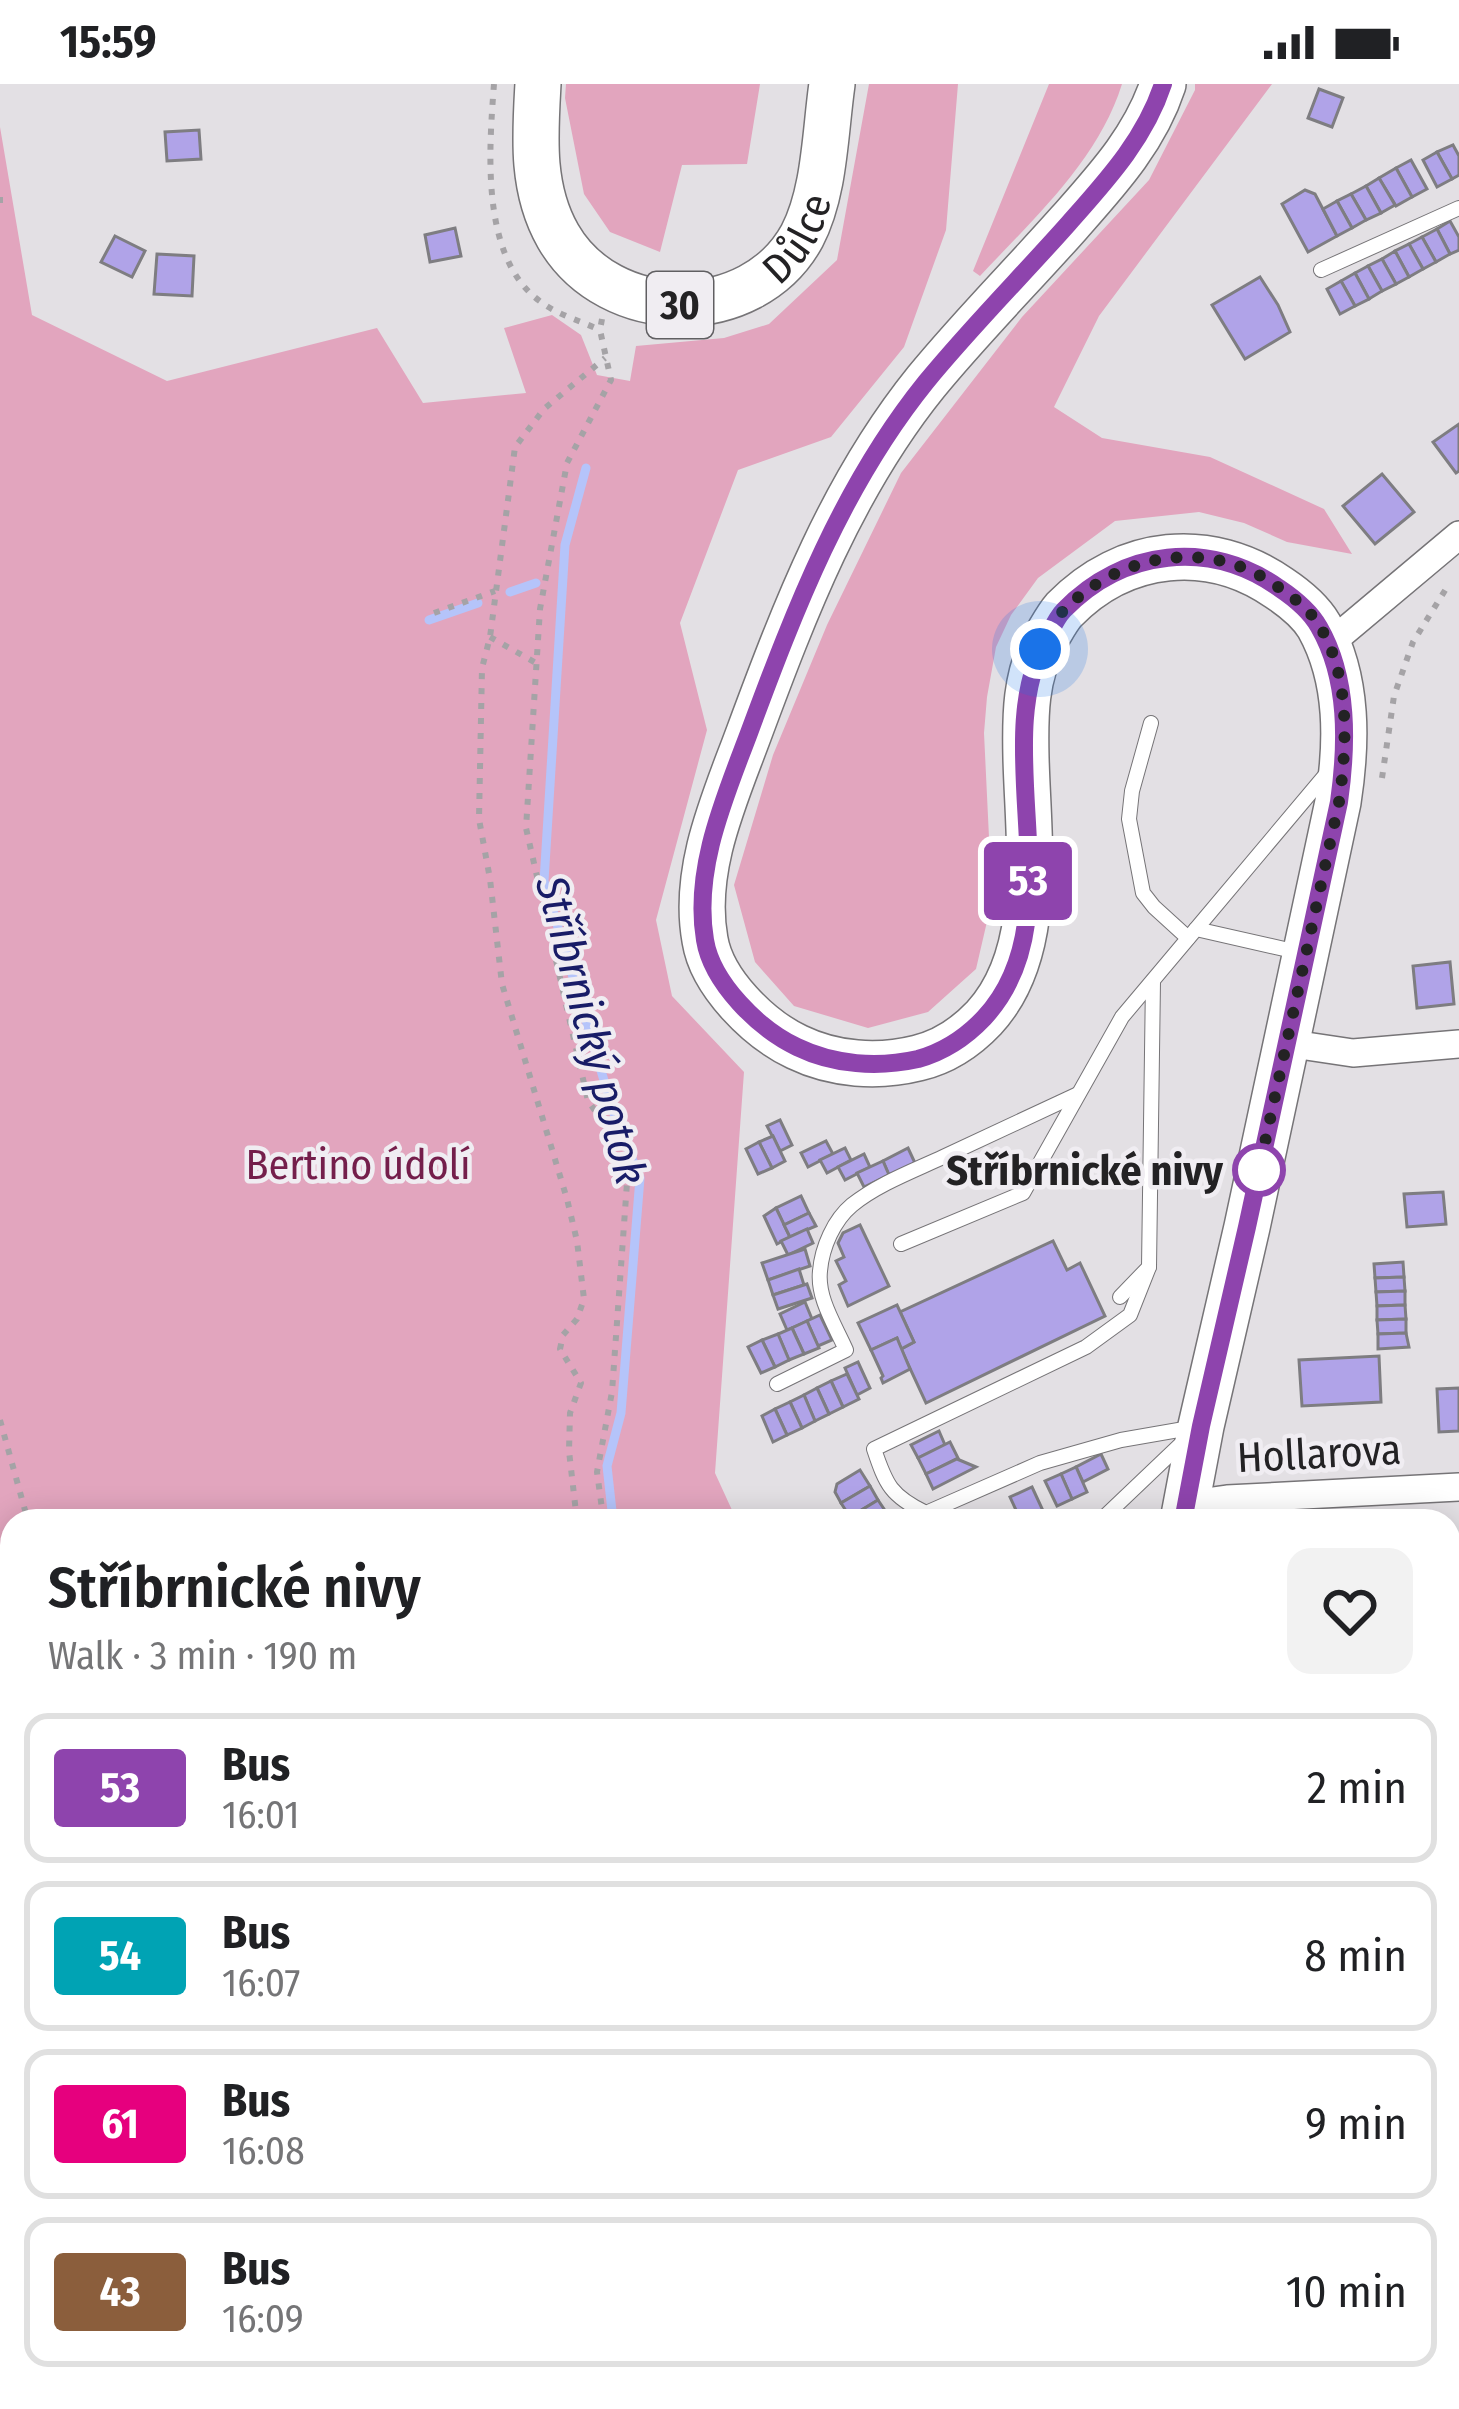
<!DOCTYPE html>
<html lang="en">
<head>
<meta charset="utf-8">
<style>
	:root { --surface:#fff; --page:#f2f2f2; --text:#202124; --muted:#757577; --line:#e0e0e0 }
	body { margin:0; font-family:"Fira Sans Condensed",sans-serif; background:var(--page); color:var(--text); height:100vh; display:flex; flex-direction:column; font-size:45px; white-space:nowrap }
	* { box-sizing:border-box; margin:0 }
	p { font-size:39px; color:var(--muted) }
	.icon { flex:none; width:66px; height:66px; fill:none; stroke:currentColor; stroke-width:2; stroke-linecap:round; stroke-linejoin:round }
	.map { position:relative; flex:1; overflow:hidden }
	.drawer { position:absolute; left:0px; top:1425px; width:1461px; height:900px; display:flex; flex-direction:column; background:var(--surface); border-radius:36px 36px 0 0; box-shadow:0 6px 30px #0003 }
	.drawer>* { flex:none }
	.badge { padding:0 24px; border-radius:9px; font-size:42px; line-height:78px }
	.you { position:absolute; width:60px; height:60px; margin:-30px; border:9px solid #fff; border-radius:50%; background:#1a73e8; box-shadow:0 0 0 18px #1a73e833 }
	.map>.badge { position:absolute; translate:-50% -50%; box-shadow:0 0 0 6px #fff }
	.round { display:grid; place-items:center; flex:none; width:126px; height:126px; border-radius:24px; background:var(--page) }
	.overview { display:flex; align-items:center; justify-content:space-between; height:204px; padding:0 48px }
	h1 { font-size:57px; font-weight:600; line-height:90px }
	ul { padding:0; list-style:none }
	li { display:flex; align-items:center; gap:36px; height:150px; margin:0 24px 18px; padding:0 24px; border:6px solid var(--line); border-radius:24px }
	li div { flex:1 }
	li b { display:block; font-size:45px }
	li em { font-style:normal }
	li .badge { min-width:132px; font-weight:700; text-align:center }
	.status { display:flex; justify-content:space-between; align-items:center; height:84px; padding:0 60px; background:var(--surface); direction:ltr }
	.status svg { height:33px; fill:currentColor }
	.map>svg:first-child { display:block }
	.green { fill:#e2a5be }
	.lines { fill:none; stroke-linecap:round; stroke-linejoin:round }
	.stream { stroke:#b5c4fa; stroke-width:9 }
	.building { fill:#b0a3e8; stroke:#7e7d81; stroke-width:3 }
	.lane-casing { stroke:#767477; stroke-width:16 }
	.street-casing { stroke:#767477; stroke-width:30 }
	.primary-casing { stroke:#767477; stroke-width:48 }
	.path { stroke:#a5a3a6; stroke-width:6; stroke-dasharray:6 9; stroke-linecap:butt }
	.lane { stroke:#fff; stroke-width:14 }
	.street { stroke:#fff; stroke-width:27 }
	.primary { stroke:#fff; stroke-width:45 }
	.line-casing { stroke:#fff; stroke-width:27 }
	.line { stroke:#8e44ad; stroke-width:18 }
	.walk { stroke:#232224; stroke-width:12; stroke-dasharray:0 21.6 }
	.stop-dot { fill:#fff; stroke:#8e44ad; stroke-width:6 }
	.labels { text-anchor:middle; stroke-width:9; stroke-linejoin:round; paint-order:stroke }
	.shield { fill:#f0edf2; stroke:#605f62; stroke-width:3 }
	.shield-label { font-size:39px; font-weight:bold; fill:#232224 }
	.street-label { font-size:42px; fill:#232224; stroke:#f0edf2 }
	.park-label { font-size:42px; fill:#741e4b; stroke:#f0edf2 }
	.stop-label { font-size:42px; font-weight:bold; fill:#232224; stroke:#f0edf2; text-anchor:end }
	.water-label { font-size:45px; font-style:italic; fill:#181c67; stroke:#f0edf2 }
</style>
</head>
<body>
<div class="status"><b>15:59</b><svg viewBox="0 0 49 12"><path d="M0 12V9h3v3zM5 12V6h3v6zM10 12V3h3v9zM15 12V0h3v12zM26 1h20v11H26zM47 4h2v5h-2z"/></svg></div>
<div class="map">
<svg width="1459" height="2325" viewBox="0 0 1459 2325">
	<rect width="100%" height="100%" fill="#e3e0e4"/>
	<g class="green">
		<path d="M 566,0 L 760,0 L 747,80 L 682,81 L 660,168 L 610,148 L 584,110 L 565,14 Z"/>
		<path d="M 869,0 L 958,0 L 946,146 L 904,263 L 831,353 L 738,386 L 680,539 L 707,646 L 656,836 L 672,912 L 744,988 L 715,1389 L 737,1437 L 12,1437 L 12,1533 L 0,1493 L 0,43 L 32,231 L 167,297 L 377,244 L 423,319 L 526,309 L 504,244 L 552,231 L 581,251 L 597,291 L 630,297 L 636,262 L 724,254 L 769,240 L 837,176 Z"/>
		<path d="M 1049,0 L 1122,0 C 1098,77 1033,135 980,192 L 973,187 Z"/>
		<path d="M 1195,0 L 1272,0 L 1099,232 L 1054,323 L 1102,354 L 1210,373 L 1324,425 L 1352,470 L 1287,458 L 1244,439 L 1199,428 L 1115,437 L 1038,494 L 1011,531 L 996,563 L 987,613 L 984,649 L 992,816 L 976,885 L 928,928 L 868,944 L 794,922 L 755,878 L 734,801 L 773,671 L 827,541 L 901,389 L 1022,233 L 1149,96 L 1195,6 Z"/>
		<path d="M 0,2222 L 12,2279 L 12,2313 L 19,2313 L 20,2325 L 0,2325 Z"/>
		<path d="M 388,2313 L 1404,2313 L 1409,2325 L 394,2325 Z"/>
	</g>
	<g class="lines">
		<g class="stream">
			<path d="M 586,384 L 565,461 L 544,797 L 615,1033 L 640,1094 L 621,1329 L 607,1382 L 612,1427 L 617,1437"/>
			<path d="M 510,508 L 536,499"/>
			<path d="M 429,536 L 478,519"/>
			<path d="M 1284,2313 L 1294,2325"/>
		</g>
	</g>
	<g class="building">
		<path d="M 1319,5 L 1343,14 L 1332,43 L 1308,34 Z"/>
		<path d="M 199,46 L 201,75 L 167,77 L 165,48 Z"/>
		<path d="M 1453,61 L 1459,72 L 1459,91 L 1452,95 L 1437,68 Z"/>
		<path d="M 1437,68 L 1452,95 L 1437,103 L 1423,76 Z"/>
		<path d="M 1411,76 L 1427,105 L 1412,113 L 1396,84 Z"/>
		<path d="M 1396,84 L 1412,113 L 1396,122 L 1379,94 Z"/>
		<path d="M 1379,94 L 1395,121 L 1381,129 L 1366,102 Z"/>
		<path d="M 1366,102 L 1381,129 L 1366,136 L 1351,110 Z"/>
		<path d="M 1305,106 L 1315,110 L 1337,152 L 1308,168 L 1282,120 Z"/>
		<path d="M 1351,110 L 1366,136 L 1352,144 L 1337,117 Z"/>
		<path d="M 1337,117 L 1352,144 L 1337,152 L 1323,125 Z"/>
		<path d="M 1450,137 L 1459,153 L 1459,166 L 1450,170 L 1437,145 Z"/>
		<path d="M 455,144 L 461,172 L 430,178 L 425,151 Z"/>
		<path d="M 1437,145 L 1450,170 L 1436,178 L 1422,153 Z"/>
		<path d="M 115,152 L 145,167 L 132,193 L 101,178 Z"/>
		<path d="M 1422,153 L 1436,178 L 1423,185 L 1409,160 Z"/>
		<path d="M 1409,160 L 1423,185 L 1409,193 L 1395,167 Z"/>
		<path d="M 1395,167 L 1409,193 L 1396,200 L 1382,175 Z"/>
		<path d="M 157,170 L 194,172 L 192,212 L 154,210 Z"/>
		<path d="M 1382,175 L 1396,200 L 1382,207 L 1368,182 Z"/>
		<path d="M 1368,182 L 1382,207 L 1369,215 L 1355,189 Z"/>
		<path d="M 1355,189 L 1369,215 L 1355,222 L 1341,197 Z"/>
		<path d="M 1260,193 L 1278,221 L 1290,248 L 1245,275 L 1212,221 Z"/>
		<path d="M 1341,197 L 1355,222 L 1340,230 L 1327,205 Z"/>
		<path d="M 1459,340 L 1459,387 L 1456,389 L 1433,358 Z"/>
		<path d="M 1382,390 L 1414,428 L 1375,460 L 1343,422 Z"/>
		<path d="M 1450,878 L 1454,920 L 1417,924 L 1413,882 Z"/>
		<path d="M 780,1036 L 792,1061 L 780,1067 L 767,1042 Z"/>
		<path d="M 773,1052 L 785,1077 L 772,1084 L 759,1058 Z"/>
		<path d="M 826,1057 L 833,1070 L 808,1083 L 801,1069 Z"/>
		<path d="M 759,1058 L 772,1084 L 758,1090 L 746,1065 Z"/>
		<path d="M 845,1064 L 851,1076 L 827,1089 L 820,1076 Z"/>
		<path d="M 908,1064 L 915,1079 L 889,1091 L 883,1077 Z"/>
		<path d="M 864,1070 L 870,1083 L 845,1096 L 838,1083 Z"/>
		<path d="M 883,1077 L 889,1091 L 864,1103 L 857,1089 Z"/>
		<path d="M 1443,1108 L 1446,1140 L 1407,1143 L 1404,1110 Z"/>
		<path d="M 801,1112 L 809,1129 L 784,1141 L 776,1124 Z"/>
		<path d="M 776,1124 L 790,1153 L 777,1160 L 764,1132 Z"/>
		<path d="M 809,1129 L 816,1142 L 790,1153 L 784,1141 Z"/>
		<path d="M 860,1141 L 889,1202 L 848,1222 L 839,1201 L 846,1197 L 836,1177 L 844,1173 L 838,1159 L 843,1149 Z"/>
		<path d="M 807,1145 L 813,1159 L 788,1171 L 781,1157 Z"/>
		<path d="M 1053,1157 L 1067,1186 L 1080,1179 L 1105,1232 L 926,1319 L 901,1265 L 914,1258 L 900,1228 Z"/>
		<path d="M 805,1165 L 810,1182 L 768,1196 L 762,1179 Z"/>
		<path d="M 1403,1178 L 1404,1193 L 1375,1194 L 1374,1180 Z"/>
		<path d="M 799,1185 L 804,1201 L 773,1211 L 768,1196 Z"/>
		<path d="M 1404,1193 L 1405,1207 L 1376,1208 L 1375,1194 Z"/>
		<path d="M 807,1200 L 812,1214 L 778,1225 L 773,1211 Z"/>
		<path d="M 1405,1207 L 1405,1221 L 1377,1222 L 1376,1208 Z"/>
		<path d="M 805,1218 L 812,1235 L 787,1246 L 780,1230 Z"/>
		<path d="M 897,1221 L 914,1258 L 901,1265 L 897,1254 L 871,1266 L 858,1239 Z"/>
		<path d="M 1405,1221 L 1406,1235 L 1377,1236 L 1377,1222 Z"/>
		<path d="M 820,1231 L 832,1256 L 818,1262 L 807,1237 Z"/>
		<path d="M 1406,1235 L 1406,1249 L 1378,1250 L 1377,1236 Z"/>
		<path d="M 807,1237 L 819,1264 L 804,1270 L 792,1244 Z"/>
		<path d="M 792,1244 L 804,1270 L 789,1276 L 778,1250 Z"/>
		<path d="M 1406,1249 L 1409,1263 L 1378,1265 L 1378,1250 Z"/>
		<path d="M 778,1250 L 789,1276 L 775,1283 L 762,1256 Z"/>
		<path d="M 897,1254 L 910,1285 L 883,1299 L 881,1294 L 883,1292 L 871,1266 Z"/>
		<path d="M 762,1256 L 775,1283 L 761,1289 L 748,1263 Z"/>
		<path d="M 1379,1272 L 1381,1318 L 1302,1322 L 1299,1276 Z"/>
		<path d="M 858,1278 L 870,1304 L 857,1311 L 845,1284 Z"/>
		<path d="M 847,1290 L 859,1315 L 843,1323 L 831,1297 Z"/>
		<path d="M 831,1297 L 843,1323 L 829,1330 L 817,1304 Z"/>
		<path d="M 817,1304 L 829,1330 L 815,1337 L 804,1311 Z"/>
		<path d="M 1459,1304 L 1459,1347 L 1439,1348 L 1437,1305 Z"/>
		<path d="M 804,1311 L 815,1337 L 802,1344 L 790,1318 Z"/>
		<path d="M 790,1318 L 802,1344 L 787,1351 L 775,1325 Z"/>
		<path d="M 775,1325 L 787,1351 L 773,1358 L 762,1332 Z"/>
		<path d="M 939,1347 L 945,1361 L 918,1374 L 911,1361 Z"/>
		<path d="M 950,1358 L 958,1374 L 926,1390 L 918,1374 Z"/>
		<path d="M 1101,1370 L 1108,1385 L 1083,1398 L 1076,1383 Z"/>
		<path d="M 957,1375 L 976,1383 L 933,1405 L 926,1390 Z"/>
		<path d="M 1076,1383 L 1087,1408 L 1072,1415 L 1061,1390 Z"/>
		<path d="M 860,1386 L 870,1402 L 841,1419 L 835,1408 L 837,1400 Z"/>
		<path d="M 1061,1390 L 1072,1415 L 1057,1422 L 1045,1397 Z"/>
		<path d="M 870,1402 L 878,1416 L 850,1433 L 841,1419 Z"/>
		<path d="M 1032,1403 L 1045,1431 L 1033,1437 L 1021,1437 L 1010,1413 Z"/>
		<path d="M 878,1416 L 888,1431 L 877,1437 L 860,1437 L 855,1430 Z"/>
		<path d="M 1459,1580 L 1459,1625 L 1449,1627 L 1449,1583 Z"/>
		<path d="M 1459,1743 L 1459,1799 L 1458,1799 L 1457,1795 L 1449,1796 L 1449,1745 Z"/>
	</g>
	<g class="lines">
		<g class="lane-casing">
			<g id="lane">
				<path d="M 1321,186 L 1459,124"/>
				<path d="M 1151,639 L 1132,707 L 1129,735 L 1143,809 L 1154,823 L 1188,854"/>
				<path d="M 1196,845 L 1328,688"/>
				<path d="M 901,1160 L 1023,1109 L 1122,933 L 1196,845 L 1302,869"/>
				<path d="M 1149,1183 L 1130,1231 L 1086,1263 L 874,1365 C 886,1401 891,1412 926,1429 L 1040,1379 L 1121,1356 L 1190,1344"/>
				<path d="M 1120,1213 L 1149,1183 L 1153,897"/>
				<path d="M 777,1300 L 846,1266 C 835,1241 817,1214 820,1187 C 822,1163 834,1136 852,1121 C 878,1100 913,1087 943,1073 C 988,1052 1033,1031 1078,1010"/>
				<path d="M 1100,1437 L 1183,1358"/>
				<path d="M 1447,2313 L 1453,2325"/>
			</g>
		</g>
		<g class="street-casing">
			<g id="street">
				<path d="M 1328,561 L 1459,451"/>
				<path d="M 1286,959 L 1353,969 L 1459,960"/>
				<path d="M 1184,1421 L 1227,1415 L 1459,1403"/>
				<path d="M 1449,1667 L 1459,1665"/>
			</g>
		</g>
		<g class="primary-casing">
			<g id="primary">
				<path id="s1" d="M 538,0 C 535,52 531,105 558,152 C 609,241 752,243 802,152 C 825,108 825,49 832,0"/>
				<path d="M 1163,0 C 1145,55 1107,96 1069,139 C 1022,192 971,243 926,298 C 842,402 795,525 749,649 C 725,714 692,785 705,856 C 712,899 759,945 797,963 C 834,981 878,984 918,974 C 943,968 966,953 984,934 C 1045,868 1028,757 1026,674 C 1025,632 1025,592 1046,554 C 1052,544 1057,534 1064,526 C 1124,464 1210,456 1279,504 C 1294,514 1310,527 1319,542 C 1349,596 1347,660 1338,718 L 1247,1143 L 1201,1342 L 1183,1437"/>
				<path d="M 1449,2084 L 1459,2095"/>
			</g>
		</g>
		<g class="path">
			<path d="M 494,0 C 489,66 480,175 541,218 C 558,231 581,237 600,246"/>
			<path d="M 0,116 L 3,116"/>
			<path d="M 602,235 L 600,246 L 611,296 L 567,379 L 540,525 L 526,744 L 588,1017 L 612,1050 L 628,1085 L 612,1308 L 597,1388 L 602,1425 L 608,1437"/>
			<path d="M 434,529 L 495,507"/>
			<path d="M 490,553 L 536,579"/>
			<path d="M 1382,694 L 1394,612 L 1413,558 L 1449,500"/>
			<path d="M 0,1336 L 28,1437"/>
			<path d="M 577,1437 L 569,1367 L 570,1329 L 581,1299 L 560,1265 L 563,1251 L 577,1235 L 584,1215 L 577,1157 L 567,1115 L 502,900 L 490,795 L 479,735 L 482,584 L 490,553 L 515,363 L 544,325 L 605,274"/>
			<path d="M 1451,1694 L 1459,1732"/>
			<path d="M 1449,2016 L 1459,2028"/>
			<path d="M 410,2313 L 413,2325"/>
			<path d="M 1274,2313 L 1284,2325"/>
		</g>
		<use href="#lane" class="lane"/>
		<use href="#street" class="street"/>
		<use href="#primary" class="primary"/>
	</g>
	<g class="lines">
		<g class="line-casing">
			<path id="line" d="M 1163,0 C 1145,55 1107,96 1069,139 C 1022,192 971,243 926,298 C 842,402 795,525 749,649 C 725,713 693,785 705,856 C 712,899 759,945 797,963 C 834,981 878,984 918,975 C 943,968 966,953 984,934 C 1078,833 985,664 1047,554 C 1052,544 1057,533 1064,526 C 1123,465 1210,455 1279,504 C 1294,514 1310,527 1319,543 C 1349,595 1347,661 1339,718 L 1247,1143 L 1201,1342 L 1183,1437"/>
		</g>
		<use href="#line" class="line"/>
		<path class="walk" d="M 1040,565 C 1048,552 1054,536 1064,526 C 1121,469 1208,454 1275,501 C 1290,511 1307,523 1317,538 C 1351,589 1347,661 1339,718 L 1259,1086"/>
	</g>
	<circle class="stop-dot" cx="1259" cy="1086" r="24"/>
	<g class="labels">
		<rect class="shield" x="647" y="188" width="66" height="66" rx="9"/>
		<g class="shield-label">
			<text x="680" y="235">30</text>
		</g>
		<g class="street-label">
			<text dy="15" stroke="none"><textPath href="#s1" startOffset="444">Důlce</textPath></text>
			<text transform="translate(1319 1369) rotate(-3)" y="15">Hollarova</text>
		</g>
		<g class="park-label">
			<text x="358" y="1095">Bertino údolí</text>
		</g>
		<g class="stop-label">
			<text x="1223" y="1101">Stříbrnické nivy</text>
		</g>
		<g class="water-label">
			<text transform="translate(592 946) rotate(75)" y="16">Stříbrnický potok</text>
		</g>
	</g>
</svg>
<div class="you" style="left:1040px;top:565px"></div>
<b class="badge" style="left:1028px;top:797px;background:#8e44ad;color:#fff">53</b>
<section class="drawer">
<div class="overview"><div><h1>Stříbrnické nivy</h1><p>Walk · 3 min · 190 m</p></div><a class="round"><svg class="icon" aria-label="heart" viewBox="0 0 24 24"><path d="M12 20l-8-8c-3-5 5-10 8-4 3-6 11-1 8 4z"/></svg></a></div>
<ul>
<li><span class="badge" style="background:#8e44ad;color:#fff">53</span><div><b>Bus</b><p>16:01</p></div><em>2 min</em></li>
<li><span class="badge" style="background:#00a3b4;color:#fff">54</span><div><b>Bus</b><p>16:07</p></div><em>8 min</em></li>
<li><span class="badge" style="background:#e6007e;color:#fff">61</span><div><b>Bus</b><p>16:08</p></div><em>9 min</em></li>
<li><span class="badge" style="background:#8b5e3c;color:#fff">43</span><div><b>Bus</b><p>16:09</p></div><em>10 min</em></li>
</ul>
</section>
</div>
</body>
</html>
